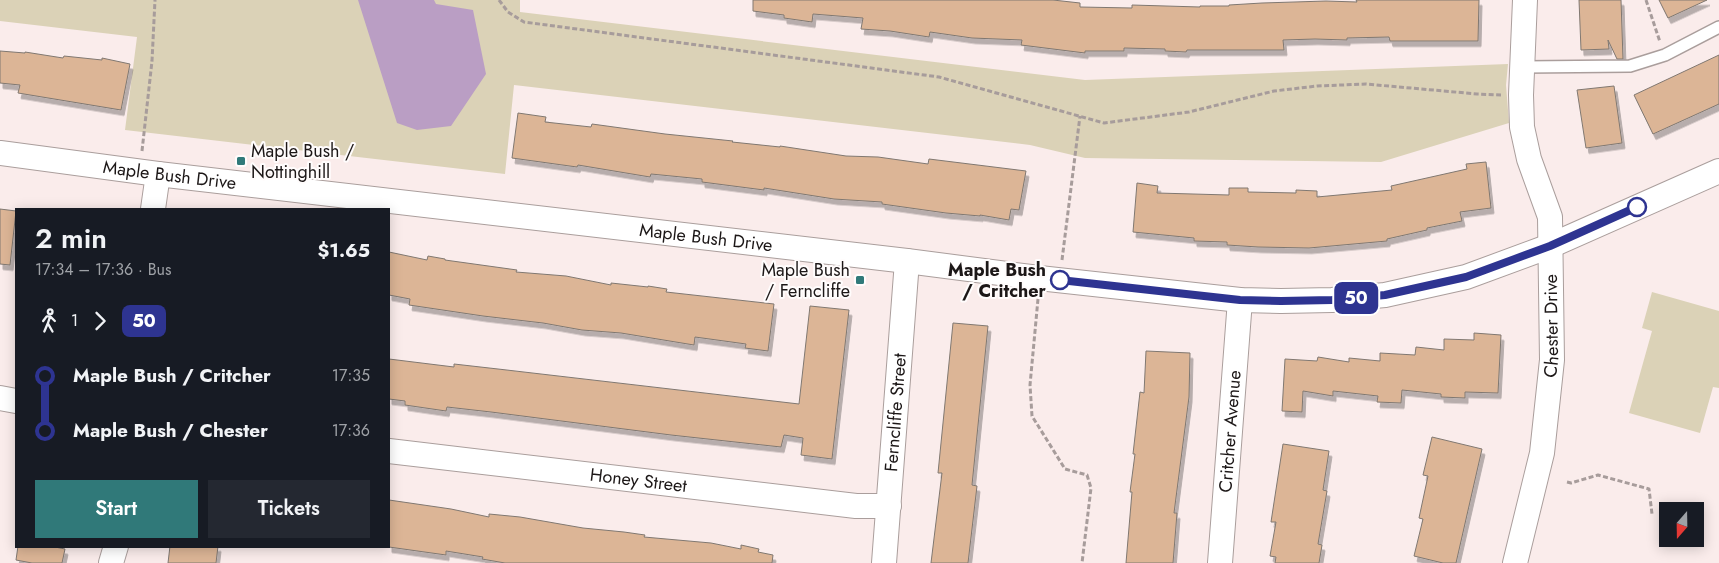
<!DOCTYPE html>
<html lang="en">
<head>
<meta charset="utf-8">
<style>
	:root { --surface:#171b24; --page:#242831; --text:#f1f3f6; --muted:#9ea1a6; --accent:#307979 }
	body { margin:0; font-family:Jost,sans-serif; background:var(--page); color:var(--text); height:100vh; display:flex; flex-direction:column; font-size:19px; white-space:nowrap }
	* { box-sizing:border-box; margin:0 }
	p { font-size:16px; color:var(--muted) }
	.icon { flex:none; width:28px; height:28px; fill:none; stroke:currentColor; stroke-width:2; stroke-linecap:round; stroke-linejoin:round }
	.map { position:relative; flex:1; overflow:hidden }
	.side { position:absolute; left:15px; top:208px; width:375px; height:340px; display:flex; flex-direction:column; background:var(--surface); border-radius:0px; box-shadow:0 2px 12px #0003 }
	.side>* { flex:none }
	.badge { padding:0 10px; border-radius:8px; font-size:18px; line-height:32px }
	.needle { width:32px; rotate:200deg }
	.buttons { position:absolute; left:1659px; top:502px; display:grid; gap:10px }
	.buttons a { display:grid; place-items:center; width:45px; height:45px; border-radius:0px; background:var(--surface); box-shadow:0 2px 12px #0003; font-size:25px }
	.map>.badge { position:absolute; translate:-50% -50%; box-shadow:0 0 0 2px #fff }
	.legs { display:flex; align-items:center; gap:8px; height:55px; padding:0 20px; font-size:16px }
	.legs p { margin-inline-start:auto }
	.headline { display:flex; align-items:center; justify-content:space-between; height:85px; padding:0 20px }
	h1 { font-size:28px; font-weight:600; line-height:38px }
	.cta { display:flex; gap:10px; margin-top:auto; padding:10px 20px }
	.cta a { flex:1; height:58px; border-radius:0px; background:var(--accent); color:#fff; font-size:20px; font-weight:600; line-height:58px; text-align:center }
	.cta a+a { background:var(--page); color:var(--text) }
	ul { padding:0 20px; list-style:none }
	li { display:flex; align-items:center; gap:18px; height:55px; font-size:19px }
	li i { display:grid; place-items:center; width:8px; height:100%; margin:0 6px; background:currentColor }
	li i::after { content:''; width:12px; height:12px; margin:-6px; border:4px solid; border-radius:50%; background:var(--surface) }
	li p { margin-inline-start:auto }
	li:first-child i { background:linear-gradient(#0000 50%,currentColor 0) }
	li:last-child i { background:linear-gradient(currentColor 50%,#0000 0) }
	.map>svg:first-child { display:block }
	.green { fill:#dbd2b7 }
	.water { fill:#ba9ec4 }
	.building { fill:#dcb596; stroke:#807871; filter:url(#shadow) }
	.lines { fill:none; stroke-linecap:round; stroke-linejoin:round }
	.lane-casing { stroke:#aa9e9c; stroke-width:14 }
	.street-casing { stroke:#aa9e9c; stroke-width:26 }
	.path { stroke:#a79c9b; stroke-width:3; stroke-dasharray:5 2.5; stroke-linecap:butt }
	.lane { stroke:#fff; stroke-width:11 }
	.street { stroke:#fff; stroke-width:24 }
	.line-1-casing { stroke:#fff; stroke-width:11 }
	.line-1 { stroke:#2e3491; stroke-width:8 }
	.poi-dot { fill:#307979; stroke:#fffcfc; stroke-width:2 }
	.stop-1-dot { fill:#fff; stroke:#2e3491; stroke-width:2.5 }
	.labels { text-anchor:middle; stroke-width:4; stroke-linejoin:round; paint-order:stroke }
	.poi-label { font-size:18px; fill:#1c1717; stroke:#fffcfc; text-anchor:start }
	.street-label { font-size:18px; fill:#1c1717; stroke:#fffcfc }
	.stop-label { font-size:18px; font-weight:bold; fill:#1c1717; stroke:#fffcfc; text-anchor:end }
</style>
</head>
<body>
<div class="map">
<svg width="1719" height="563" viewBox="0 0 1719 563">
	<defs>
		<filter id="shadow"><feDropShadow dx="3" dy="5.5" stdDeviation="0" flood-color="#0004"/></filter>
	</defs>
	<rect width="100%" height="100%" fill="#faeceb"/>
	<g class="green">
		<path d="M 0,0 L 520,0 L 520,12 L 1085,80 L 1508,64 L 1506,85 L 1509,123 L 1381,162 L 1085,158 L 1030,145 L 514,85 L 505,174 L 125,130 L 137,37 L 0,21 Z"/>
		<path d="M 1652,292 L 1719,311 L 1719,388 L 1713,387 L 1700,433 L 1629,413 L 1652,331 L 1642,328 Z"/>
	</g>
	<path class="water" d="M 358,0 L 434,0 L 436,4 L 473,10 L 486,74 L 451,126 L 417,130 L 397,123 Z"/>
	<g class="building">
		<path d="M 753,0 L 1053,0 L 1080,3 L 1080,7 L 1132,8 L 1132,5 L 1200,7 L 1200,6 L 1229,6 L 1229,5 L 1262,3 L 1326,1 L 1357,2 L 1356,0 L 1479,0 L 1478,41 L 1390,41 L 1389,37 L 1347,38 L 1347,40 L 1315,39 L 1283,40 L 1284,50 L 1187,50 L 1186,52 L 1165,51 L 1165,49 L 1124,48 L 1124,51 L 1085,51 L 1085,53 L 1021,45 L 1022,40 L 972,38 L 930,32 L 929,37 L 890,31 L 861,29 L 863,18 L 813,14 L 812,22 L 784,18 L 784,15 L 753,11 Z"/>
		<path d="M 1579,0 L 1621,0 L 1623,59 L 1617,59 L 1608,40 L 1609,49 L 1581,50 Z"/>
		<path d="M 1659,0 L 1707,0 L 1668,18 Z"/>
		<path d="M 0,51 L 25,53 L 25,52 L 63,58 L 64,56 L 102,60 L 102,58 L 130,64 L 121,110 L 18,93 L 20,85 L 0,83 Z"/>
		<path d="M 1719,55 L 1719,104 L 1653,134 L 1634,95 Z"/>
		<path d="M 1614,86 L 1622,143 L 1586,148 L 1577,90 Z"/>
		<path d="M 518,113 L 546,117 L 545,122 L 591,127 L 592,124 L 665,134 L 733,141 L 732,142 L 780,147 L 780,146 L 846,156 L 878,157 L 928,164 L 929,159 L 1026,171 L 1019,210 L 1011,209 L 1009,220 L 980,215 L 980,216 L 946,213 L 882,204 L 882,202 L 834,199 L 764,188 L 764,190 L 702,182 L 702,179 L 651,174 L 650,177 L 578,165 L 577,167 L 512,158 Z"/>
		<path d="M 1486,162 L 1491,208 L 1460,212 L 1462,221 L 1427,228 L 1427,230 L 1387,239 L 1387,241 L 1309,248 L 1258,247 L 1227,245 L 1227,242 L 1194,241 L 1194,238 L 1133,232 L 1137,183 L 1158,186 L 1157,193 L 1229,195 L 1229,188 L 1248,188 L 1248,192 L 1296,193 L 1296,190 L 1317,191 L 1317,197 L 1392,190 L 1391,186 L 1467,169 L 1466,164 Z"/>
		<path d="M 0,209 L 16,211 L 10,265 L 0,264 Z"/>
		<path d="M 389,252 L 427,260 L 428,256 L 445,259 L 445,260 L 517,270 L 516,272 L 566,276 L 611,285 L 611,283 L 648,287 L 648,286 L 667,289 L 666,292 L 774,304 L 768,351 L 745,348 L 746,344 L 695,337 L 694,345 L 621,333 L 582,330 L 543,323 L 483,316 L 409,305 L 410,299 L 389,295 Z"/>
		<path d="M 810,306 L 849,310 L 832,459 L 801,455 L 803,438 L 784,435 L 781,447 L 671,435 L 491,412 L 447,407 L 446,411 L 405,405 L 405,401 L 389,399 L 389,359 L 454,367 L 454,364 L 498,369 L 799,404 Z"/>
		<path d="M 953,323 L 988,326 L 972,485 L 977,486 L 968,563 L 931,563 L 942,473 L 938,473 Z"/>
		<path d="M 1474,333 L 1501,335 L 1498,393 L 1465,392 L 1465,398 L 1441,397 L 1441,394 L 1402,390 L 1401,403 L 1377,402 L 1378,396 L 1333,391 L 1333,396 L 1303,391 L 1302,412 L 1282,411 L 1285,359 L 1317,361 L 1318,357 L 1349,362 L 1349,358 L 1380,361 L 1380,353 L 1415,355 L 1416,347 L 1444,350 L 1444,339 L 1474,340 Z"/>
		<path d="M 1146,351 L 1190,353 L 1189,397 L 1174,513 L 1177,513 L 1173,563 L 1126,563 L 1132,492 L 1130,492 L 1135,454 L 1133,454 L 1140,392 L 1144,393 Z"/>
		<path d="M 1432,437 L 1482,449 L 1456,563 L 1443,563 L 1414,556 L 1423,519 L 1419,518 L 1428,476 L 1423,475 Z"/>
		<path d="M 1283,444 L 1329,451 L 1323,490 L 1327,491 L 1318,544 L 1322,545 L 1319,563 L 1275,563 L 1276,557 L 1270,556 L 1276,522 L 1271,522 Z"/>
		<path d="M 389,500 L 451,509 L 489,517 L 489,514 L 520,517 L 583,528 L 624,532 L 645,535 L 644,537 L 711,543 L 741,549 L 741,545 L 759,549 L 758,552 L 773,555 L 772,563 L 505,563 L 482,559 L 483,557 L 446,551 L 446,555 L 389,547 Z"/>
		<path d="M 18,546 L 50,546 L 65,549 L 62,563 L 32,563 L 16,560 Z"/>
		<path d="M 170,546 L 218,546 L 216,563 L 168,563 Z"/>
	</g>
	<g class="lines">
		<g class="lane-casing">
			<path id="lane" d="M 1522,67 L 1630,66 L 1665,55 L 1719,27"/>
		</g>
		<g class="street-casing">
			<g id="street">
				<path id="s1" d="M 0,153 L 158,174 L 907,261 L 1039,278 L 1240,300 L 1281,301 L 1332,300 L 1385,295 L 1466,277 L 1550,246 L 1719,171"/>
				<path d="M 153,209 L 158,174"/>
				<path d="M 0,398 L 16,401"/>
				<path id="s2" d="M 389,451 L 856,506 L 889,506"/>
				<path d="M 111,563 L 116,546"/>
				<path id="s3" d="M 884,563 L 907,261"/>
				<path id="s4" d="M 1220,563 L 1240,300"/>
				<path id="s5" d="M 1515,563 L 1542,453 L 1552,360 L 1550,217 L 1529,159 L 1522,127 L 1521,95 L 1525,0"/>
			</g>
		</g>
		<g class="path">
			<path d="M 499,0 L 508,12 L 524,22 L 939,77 L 1104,123 L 1189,112 L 1274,91 L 1317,86 L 1366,84 L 1477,94 L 1501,95"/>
			<path d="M 1646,0 L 1660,42"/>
			<path d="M 142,151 L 152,61 L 155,0"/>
			<path d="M 1062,260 L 1080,116"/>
			<path d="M 1038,299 L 1030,385 L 1032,416 L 1065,469 L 1087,475 L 1091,488 L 1082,563"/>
			<path d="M 1567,482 L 1571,483 L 1598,475 L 1649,489 L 1652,514"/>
		</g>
		<use href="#lane" class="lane"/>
		<use href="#street" class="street"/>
	</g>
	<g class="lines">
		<g class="line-1-casing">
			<path id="line-1" d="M 1060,280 L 1240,300 L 1281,301 L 1332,300 L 1385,295 L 1466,277 L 1550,246 L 1637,207"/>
		</g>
		<use href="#line-1" class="line-1"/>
	</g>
	<g class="poi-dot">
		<rect x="236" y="156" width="10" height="10" rx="2.5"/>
		<rect x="855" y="275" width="10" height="10" rx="2.5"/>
	</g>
	<g class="stop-1-dot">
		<circle cx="1637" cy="207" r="9"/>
		<circle cx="1060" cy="280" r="9"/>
	</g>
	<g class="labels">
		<g class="poi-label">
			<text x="251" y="157">Maple Bush /<tspan x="251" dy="21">Nottinghill</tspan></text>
			<text x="850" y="276" text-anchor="end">Maple Bush<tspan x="850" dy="21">/ Ferncliffe</tspan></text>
		</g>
		<g class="street-label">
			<text dy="6" stroke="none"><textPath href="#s1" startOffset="171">Maple Bush Drive</textPath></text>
			<text dy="6" stroke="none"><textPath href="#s1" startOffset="711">Maple Bush Drive</textPath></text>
			<text dy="6" stroke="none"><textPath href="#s5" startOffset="241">Chester Drive</textPath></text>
			<text dy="6" stroke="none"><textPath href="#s3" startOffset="151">Ferncliffe Street</textPath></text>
			<text dy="6" stroke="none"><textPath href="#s4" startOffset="132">Critcher Avenue</textPath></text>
			<text dy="6" stroke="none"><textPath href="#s2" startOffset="251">Honey Street</textPath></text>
		</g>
		<g class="stop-label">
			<text x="1046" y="276">Maple Bush<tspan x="1046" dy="21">/ Critcher</tspan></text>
		</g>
	</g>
</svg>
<div class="buttons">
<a><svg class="needle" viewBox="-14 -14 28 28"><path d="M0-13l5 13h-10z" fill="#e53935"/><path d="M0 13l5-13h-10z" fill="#9ea1a6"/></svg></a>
</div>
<b class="badge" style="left:1356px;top:298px;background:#2e3491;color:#fff">50</b>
<section class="side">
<div class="headline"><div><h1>2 min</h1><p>17:34 – 17:36 · Bus</p></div><b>$1.65</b></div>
<div class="legs"><svg class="icon" aria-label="walk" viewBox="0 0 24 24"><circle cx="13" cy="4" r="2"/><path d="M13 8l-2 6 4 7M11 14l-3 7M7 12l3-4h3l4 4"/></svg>1<svg class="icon" aria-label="forward" viewBox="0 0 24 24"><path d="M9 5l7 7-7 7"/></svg><b class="badge" style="background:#2e3491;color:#fff">50</b></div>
<ul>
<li><i style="color:#2e3491"></i><b>Maple Bush / Critcher</b><p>17:35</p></li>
<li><i style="color:#2e3491"></i><b>Maple Bush / Chester</b><p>17:36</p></li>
</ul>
<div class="cta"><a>Start</a><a>Tickets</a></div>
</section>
</div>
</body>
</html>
